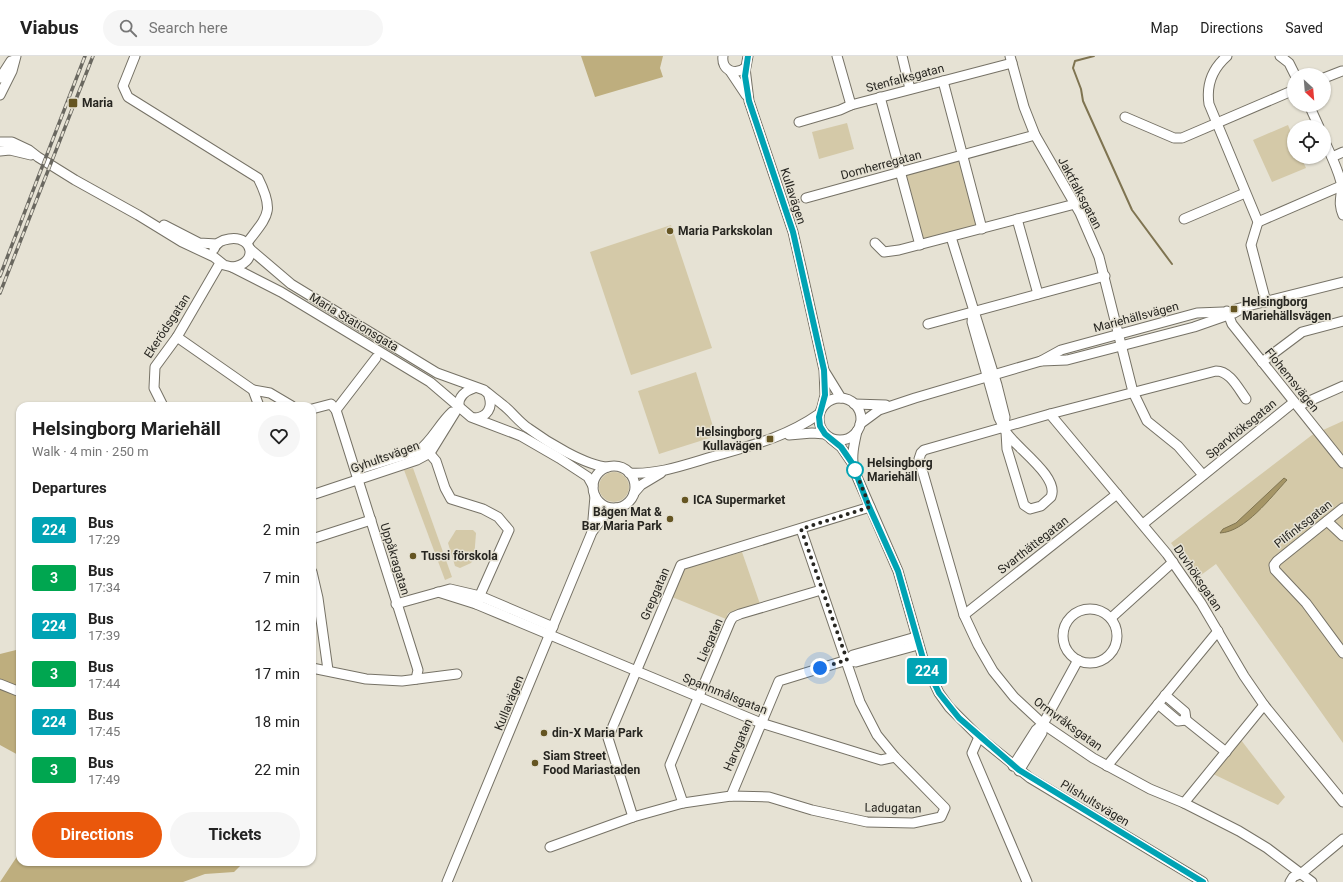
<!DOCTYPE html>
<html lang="en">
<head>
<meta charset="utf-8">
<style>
	:root { --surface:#fff; --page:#f6f6f6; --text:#222; --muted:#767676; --line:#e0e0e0; --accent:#ea580c }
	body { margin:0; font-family:Roboto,sans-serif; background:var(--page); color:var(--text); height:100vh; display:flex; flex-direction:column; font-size:15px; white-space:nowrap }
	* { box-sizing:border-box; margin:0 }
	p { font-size:13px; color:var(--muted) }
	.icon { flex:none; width:22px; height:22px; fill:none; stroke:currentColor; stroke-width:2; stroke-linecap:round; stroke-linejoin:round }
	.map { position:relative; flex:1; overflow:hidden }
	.details { position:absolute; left:16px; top:346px; width:300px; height:464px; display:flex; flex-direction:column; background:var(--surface); border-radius:12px; box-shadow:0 1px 3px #0004 }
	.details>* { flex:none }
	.badge { padding:0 8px; border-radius:3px; font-size:14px; line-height:26px }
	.needle { width:26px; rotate:154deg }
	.tools { position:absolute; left:1287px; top:12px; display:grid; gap:8px }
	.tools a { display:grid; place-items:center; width:44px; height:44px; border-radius:50%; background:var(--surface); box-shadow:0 1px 3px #0004; font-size:20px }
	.you { position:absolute; width:20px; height:20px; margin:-10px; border:3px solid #fff; border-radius:50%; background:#1a73e8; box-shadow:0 0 0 6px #1a73e833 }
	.map>.badge { position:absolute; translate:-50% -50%; box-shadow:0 0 0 2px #fff }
	h2 { padding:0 16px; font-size:15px; line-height:36px }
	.round { display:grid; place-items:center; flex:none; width:42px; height:42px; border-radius:21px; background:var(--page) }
	.summary { display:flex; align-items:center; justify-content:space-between; height:68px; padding:0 16px }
	h1 { font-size:19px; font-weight:700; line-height:30px }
	.cta { display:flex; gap:8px; margin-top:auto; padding:8px 16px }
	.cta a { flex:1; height:46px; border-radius:24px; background:var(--accent); color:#fff; font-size:16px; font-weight:700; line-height:46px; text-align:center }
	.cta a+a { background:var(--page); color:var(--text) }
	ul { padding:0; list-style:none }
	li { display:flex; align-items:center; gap:12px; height:48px; padding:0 16px }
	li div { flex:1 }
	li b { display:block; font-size:15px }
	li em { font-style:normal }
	li .badge { min-width:44px; font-weight:700; text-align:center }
	header { display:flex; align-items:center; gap:24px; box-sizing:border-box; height:56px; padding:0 20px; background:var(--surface); border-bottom:1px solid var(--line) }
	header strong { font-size:19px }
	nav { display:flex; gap:22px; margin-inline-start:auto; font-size:14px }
	.search { width:280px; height:36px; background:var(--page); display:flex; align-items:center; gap:10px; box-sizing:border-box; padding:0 14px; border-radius:22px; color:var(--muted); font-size:15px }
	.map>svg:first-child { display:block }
	.green { fill:#d4c9a8 }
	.forest { fill:#beae7e }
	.water { fill:#a59566; stroke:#7f7451 }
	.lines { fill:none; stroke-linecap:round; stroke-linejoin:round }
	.stream { stroke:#7f7451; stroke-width:2 }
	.minor-casing { stroke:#767266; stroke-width:11 }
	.minor { stroke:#fff; stroke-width:9 }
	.rail-casing { stroke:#6a6860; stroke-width:3.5 }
	.rail { stroke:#e6e2d4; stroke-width:2; stroke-dasharray:6; stroke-linecap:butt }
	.line-casing { stroke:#fff; stroke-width:9 }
	.line { stroke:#00a3b4; stroke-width:6 }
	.walk { stroke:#272621; stroke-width:4; stroke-dasharray:0 7.2 }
	.poi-dot { fill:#655522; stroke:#e6e2d4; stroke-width:1.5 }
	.stop-dot { fill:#fff; stroke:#00a3b4; stroke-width:2 }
	.labels { text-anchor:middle; stroke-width:3; stroke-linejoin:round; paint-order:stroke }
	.street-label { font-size:12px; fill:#272621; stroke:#e6e2d4 }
	.poi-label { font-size:12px; font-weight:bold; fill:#272621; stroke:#e6e2d4; text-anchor:start }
	.stop-label { font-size:12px; font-weight:bold; fill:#272621; stroke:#e6e2d4; text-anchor:start }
</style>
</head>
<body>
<header>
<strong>Viabus</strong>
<div class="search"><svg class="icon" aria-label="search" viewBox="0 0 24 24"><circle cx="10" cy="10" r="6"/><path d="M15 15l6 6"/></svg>Search here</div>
<nav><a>Map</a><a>Directions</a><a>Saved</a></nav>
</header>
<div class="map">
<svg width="1343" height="826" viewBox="0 0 1343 826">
	<rect width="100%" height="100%" fill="#e6e2d4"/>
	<g class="green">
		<path d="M 847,67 L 854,93 L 819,103 L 812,76 Z"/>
		<path d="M 1288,69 L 1294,84 L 1294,101 L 1301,101 L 1306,112 L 1272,126 L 1253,84 Z"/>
		<path d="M 961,104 L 978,170 L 922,184 L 905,118 Z"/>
		<path d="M 671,169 L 712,292 L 631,319 L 590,196 Z"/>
		<path d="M 696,316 L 716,380 L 659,398 L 638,335 Z"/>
		<path d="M 1343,365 L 1343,687 L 1216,508 L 1197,522 L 1171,487 L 1312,379 Z"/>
		<path d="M 413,412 L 452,521 L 445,524 L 404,414 Z"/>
		<circle cx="614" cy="431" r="15"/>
		<path d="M 456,474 L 473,474 L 476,477 L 474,503 L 471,507 L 460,512 L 455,510 L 448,487 Z"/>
		<path d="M 742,496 L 760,548 L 728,557 L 726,563 L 672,541 L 684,513 Z"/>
		<path d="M 1241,684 L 1285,741 L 1278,749 L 1211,717 Z"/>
	</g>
	<g class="forest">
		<path d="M 581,0 L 663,0 L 660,12 L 663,21 L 595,41 Z"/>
		<path d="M 20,593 L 20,700 L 0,689 L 0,598 Z"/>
		<path d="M 20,796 L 20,806 L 244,806 L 234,816 L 205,818 L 183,826 L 0,826 Z"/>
	</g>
	<path class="water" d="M 1284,422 L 1287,424 C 1271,441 1245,476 1220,477 L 1223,473 L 1236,467 Z"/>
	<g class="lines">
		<path class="stream" d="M 1094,0 L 1075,5 L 1073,12 L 1081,33 L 1083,45 L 1132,154 L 1172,208"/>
		<g class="minor-casing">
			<g id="minor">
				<path d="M 135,0 L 123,30 L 128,41 L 258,122 C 275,156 268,159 247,187"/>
				<path d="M 723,0 C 721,15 736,20 746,11 L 748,0"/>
				<path d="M 837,0 L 851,49"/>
				<path d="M 902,0 L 910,33"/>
				<path d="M 1010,0 L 1024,51 L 1035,79 L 1080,157 L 1099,201 L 1133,336 L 1147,365 L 1178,390 L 1203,419"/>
				<path d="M 1227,0 C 1212,13 1206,28 1209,48 L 1258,166 L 1251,189 L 1266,246"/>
				<path d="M 1280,0 L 1289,7 L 1295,19"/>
				<path d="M 745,12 L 749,45 L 793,176 L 802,215 L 824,314 L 825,339 L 822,351"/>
				<path d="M 730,15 L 746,39"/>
				<path d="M 0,22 L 11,5"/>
				<path d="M 1324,22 L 1342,15"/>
				<path d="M 943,25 L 982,173"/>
				<path d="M 0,39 L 12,15 L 16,0"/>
				<path d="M 880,41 L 920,189"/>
				<path d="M 1309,49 L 1319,71"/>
				<path d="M 1125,61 L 1174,82 L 1182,82 L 1294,34"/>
				<path d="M 799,66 L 840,54 L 851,49 L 1012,7"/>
				<path d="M 1324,84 C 1330,97 1337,111 1341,126 C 1343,140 1337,145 1343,159"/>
				<path d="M 0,86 L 12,86 L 29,94 L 38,101 L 75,124 L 138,159 L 182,186 L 214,201 L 224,209 L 232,211 L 281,236 L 430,326 L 471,361 L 521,380 L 559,402 L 588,421 L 593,430"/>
				<path d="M 0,95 L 10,94 L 31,99"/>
				<path d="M 1332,101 L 1343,96"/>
				<path d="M 806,142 L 1035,79"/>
				<path d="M 1017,163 L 1038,238"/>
				<path d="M 1184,163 L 1245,137"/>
				<path d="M 1258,166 L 1341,130"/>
				<path d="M 164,169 L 199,187 L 217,188"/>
				<path d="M 951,181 L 997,329 L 1005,361 L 1004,370"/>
				<path d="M 875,187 L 884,196 L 899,194 L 1075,148"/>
				<path d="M 214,193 C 217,186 222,184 229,183 C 255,179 258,209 232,211"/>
				<path d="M 250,193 L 291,228 L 437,317 L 484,334 C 490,339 497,344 503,349 C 512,356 519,366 528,372 C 547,386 586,410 608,411"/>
				<path d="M 1236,253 L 1343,226"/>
				<path d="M 1227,255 L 1232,268 L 1343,407"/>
				<path d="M 973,256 L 972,266 L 999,362 C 1002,367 1003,372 1006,376 C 1016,392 1060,421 1051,441 L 1041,450 L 1030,453 L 1024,449 L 1007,393 L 1006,376"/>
				<path d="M 928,268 L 1105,220"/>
				<path d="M 177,281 L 253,334 L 259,350"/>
				<path d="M 1041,305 L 1061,294 L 1197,257 L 1223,256"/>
				<path d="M 1262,306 L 1302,276 L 1343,265"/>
				<path d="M 825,316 L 841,342"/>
				<path d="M 253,334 L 270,337 L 292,350"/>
				<circle cx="840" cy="363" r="21"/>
				<path d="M 854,348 L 886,349"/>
				<path d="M 163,350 L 154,332 L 155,311 L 177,281 L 220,207"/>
				<path d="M 1298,350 L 1343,330"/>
				<path d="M 312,353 L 331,348 L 336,354 L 418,614 L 416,623"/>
				<path d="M 336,354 L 376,302"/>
				<path d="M 1050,358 L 1216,315 C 1230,315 1238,332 1246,343"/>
				<path d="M 475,362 C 487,361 493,352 489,340"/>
				<path d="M 860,368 L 879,354 L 915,342 L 1041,305 L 1067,304 L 1194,271 L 1234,257 L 1241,253"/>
				<path d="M 857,375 C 854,388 851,401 854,414 L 898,515 L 924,606 L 939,637 L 949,651 L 979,681 L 1030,722 L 1203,826"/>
				<path d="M 789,379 L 812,377 L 825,378"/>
				<path d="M 831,383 L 841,391 L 852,407"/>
				<path d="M 424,391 L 436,405 L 445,432 L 451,443 L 483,453 L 498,461 L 509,474 L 476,548"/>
				<circle cx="614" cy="431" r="21"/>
				<path d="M 356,414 L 418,395 C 432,385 439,368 452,356"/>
				<path d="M 629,417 C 659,419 687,408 715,400 C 753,389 786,381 819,358"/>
				<path d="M 634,437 L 641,429 L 661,417"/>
				<path d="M 312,439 L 417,404 L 430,397 L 459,350 C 458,341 465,335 474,332"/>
				<path d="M 1343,452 L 1277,505 L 1274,509 L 1275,514 L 1306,547 L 1343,597"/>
				<path d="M 1327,465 L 1343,480"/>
				<path d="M 1143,468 L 1294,346"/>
				<path d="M 592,475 L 595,440"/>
				<path d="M 312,483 L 371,464"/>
				<path d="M 312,516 L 318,542 L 328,614"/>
				<path d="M 438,536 L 476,548 L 761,667 L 881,704 L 895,701"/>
				<path d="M 396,548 L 450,533 L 480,540 L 553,571"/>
				<circle cx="1090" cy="580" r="27"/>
				<path d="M 964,559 L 1117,438"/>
				<path d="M 1111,562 L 1173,506"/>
				<path d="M 847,604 L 856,606 L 918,589"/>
				<path d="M 312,612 L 366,623 L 402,625 L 457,618"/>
				<path d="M 0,628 L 20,636"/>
				<path d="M 1158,648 L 1178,665 L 1186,664 L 1185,656 L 1165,639"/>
				<path d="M 1186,664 L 1226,696"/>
				<path d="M 979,681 L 972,697 L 1027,826"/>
				<path d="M 1013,710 L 1036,674 L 1043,668 L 1078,604"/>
				<path d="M 1107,710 L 1218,575"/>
				<path d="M 1019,715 L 1042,677 L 1043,668"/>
				<path d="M 731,740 L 779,625 L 847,604 L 853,599 L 916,581"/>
				<path d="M 683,747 L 670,709 L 730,566 L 733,561 L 740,558 L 821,534"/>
				<path d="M 1184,747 L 1264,649"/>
				<path d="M 633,761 L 608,682 L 681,509 L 870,451"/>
				<path d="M 550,791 L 633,761 L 683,747 L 731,740 L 769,741 L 812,754 L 867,766 L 913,767 L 941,761 L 945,752 L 895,701 L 877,679 L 860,646 L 801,473"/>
				<path d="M 447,826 L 592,476 L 606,457 L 616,452"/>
				<path d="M 1290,826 L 1293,821 L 1302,817 L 1343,783"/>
				<path d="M 1312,826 L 1267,792 L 1239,775 L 1184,747 L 1150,733 L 1093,702 L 1043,668 L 1014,641 L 993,615 L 978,589 L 964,559 L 919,403 L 921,397 L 924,394 L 1050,358 L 1167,498 L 1201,547 L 1244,620 L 1264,649 L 1343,746"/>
			</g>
		</g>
		<use href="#minor" class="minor"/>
		<g class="rail-casing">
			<g id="rail">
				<path d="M 0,220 L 85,0"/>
				<path d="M 0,237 L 93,0"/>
			</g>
		</g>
		<use href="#rail" class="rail"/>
	</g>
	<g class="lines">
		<g class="line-casing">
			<path id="line" d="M 748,0 L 745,20 L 749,45 L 793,176 L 824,314 L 825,339 L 819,361 L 820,370 L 825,378 L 841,391 L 852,407 L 867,446 L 898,515 L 924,606 L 939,637 L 959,662 L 1019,714 L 1203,826"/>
		</g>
		<use href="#line" class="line"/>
		<path class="walk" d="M 820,612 L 847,604 L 801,473 L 870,451 L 855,414"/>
	</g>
	<g class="poi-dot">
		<rect x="68" y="42" width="10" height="10" rx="2"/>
		<circle cx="670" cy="175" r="4"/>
		<rect x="1230" y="249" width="8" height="8" rx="2"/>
		<rect x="766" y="379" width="8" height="8" rx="2"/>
		<circle cx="685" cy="444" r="4"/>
		<circle cx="670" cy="463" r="4"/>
		<circle cx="413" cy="500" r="4"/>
		<circle cx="544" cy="677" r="4"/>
		<circle cx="535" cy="707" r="4"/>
	</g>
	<circle class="stop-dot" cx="855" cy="414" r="8"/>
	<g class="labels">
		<g class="street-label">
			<text transform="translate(905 22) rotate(-15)" y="4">Stenfalksgatan</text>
			<text transform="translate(881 109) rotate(-15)" y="4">Domherregatan</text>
			<text transform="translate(1080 137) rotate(62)" y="4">Jaktfalksgatan</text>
			<text transform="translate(793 140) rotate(72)" y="4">Kullavägen</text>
			<text transform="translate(1136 261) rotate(-15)" y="4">Mariehällsvägen</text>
			<text transform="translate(354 266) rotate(31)" y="4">Maria Stationsgata</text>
			<text transform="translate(167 270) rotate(-57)" y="4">Ekerödsgatan</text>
			<text transform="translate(1292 324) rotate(51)" y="4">Flohemsvägen</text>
			<text transform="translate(1241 373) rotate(-39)" y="4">Sparvhöksgatan</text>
			<text transform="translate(385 401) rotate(-20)" y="4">Gyhultsvägen</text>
			<text transform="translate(1303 468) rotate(-38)" y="4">Pilfinksgatan</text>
			<text transform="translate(1033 489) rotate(-38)" y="4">Svarthättegatan</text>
			<text transform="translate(395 503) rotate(73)" y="4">Uppåkragatan</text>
			<text transform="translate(1198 522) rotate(56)" y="4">Duvhöksgatan</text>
			<text transform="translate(655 538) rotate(-67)" y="4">Grepgatan</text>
			<text transform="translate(710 584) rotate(-66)" y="4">Liegatan</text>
			<text transform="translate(725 638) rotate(22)" y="4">Spannmålsgatan</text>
			<text transform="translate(509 647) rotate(-68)" y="4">Kullavägen</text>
			<text transform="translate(1068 668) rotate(36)" y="4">Ormvråksgatan</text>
			<text transform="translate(738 689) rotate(-67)" y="4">Harvgatan</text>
			<text transform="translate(1095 747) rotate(31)" y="4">Pilshultsvägen</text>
			<text transform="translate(893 752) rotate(1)" y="4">Ladugatan</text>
		</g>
		<g class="poi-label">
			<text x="82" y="51">Maria</text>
			<text x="678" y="179">Maria Parkskolan</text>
			<text x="1242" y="250">Helsingborg<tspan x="1242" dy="14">Mariehällsvägen</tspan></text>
			<text x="762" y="380" text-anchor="end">Helsingborg<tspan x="762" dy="14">Kullavägen</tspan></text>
			<text x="693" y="448">ICA Supermarket</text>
			<text x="662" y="460" text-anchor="end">Bågen Mat &amp;<tspan x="662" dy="14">Bar Maria Park</tspan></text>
			<text x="421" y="504">Tussi förskola</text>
			<text x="552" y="681">din-X Maria Park</text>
			<text x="543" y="704">Siam Street<tspan x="543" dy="14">Food Mariastaden</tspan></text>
		</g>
		<g class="stop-label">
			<text x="867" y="411">Helsingborg<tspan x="867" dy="14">Mariehäll</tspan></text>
		</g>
	</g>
</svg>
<div class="tools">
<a><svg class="needle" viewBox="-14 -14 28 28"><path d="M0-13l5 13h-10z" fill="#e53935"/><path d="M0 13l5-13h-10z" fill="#767676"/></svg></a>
<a><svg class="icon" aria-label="locate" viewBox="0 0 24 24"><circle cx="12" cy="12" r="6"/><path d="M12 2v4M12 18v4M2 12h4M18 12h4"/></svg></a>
</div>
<div class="you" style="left:820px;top:612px"></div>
<b class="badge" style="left:927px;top:615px;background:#00a3b4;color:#fff">224</b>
<section class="details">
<div class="summary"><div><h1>Helsingborg Mariehäll</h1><p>Walk · 4 min · 250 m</p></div><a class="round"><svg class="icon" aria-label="heart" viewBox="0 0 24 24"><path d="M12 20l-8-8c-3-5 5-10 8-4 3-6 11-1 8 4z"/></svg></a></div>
<h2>Departures</h2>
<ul>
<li><span class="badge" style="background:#00a3b4;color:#fff">224</span><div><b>Bus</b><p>17:29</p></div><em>2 min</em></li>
<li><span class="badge" style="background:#00a650;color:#fff">3</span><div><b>Bus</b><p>17:34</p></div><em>7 min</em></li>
<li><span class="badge" style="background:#00a3b4;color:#fff">224</span><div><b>Bus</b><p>17:39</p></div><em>12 min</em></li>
<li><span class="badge" style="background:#00a650;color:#fff">3</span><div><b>Bus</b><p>17:44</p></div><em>17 min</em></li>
<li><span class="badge" style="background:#00a3b4;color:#fff">224</span><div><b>Bus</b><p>17:45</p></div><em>18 min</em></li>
<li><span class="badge" style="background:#00a650;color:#fff">3</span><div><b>Bus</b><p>17:49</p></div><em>22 min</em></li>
</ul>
<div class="cta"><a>Directions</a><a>Tickets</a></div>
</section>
</div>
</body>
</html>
